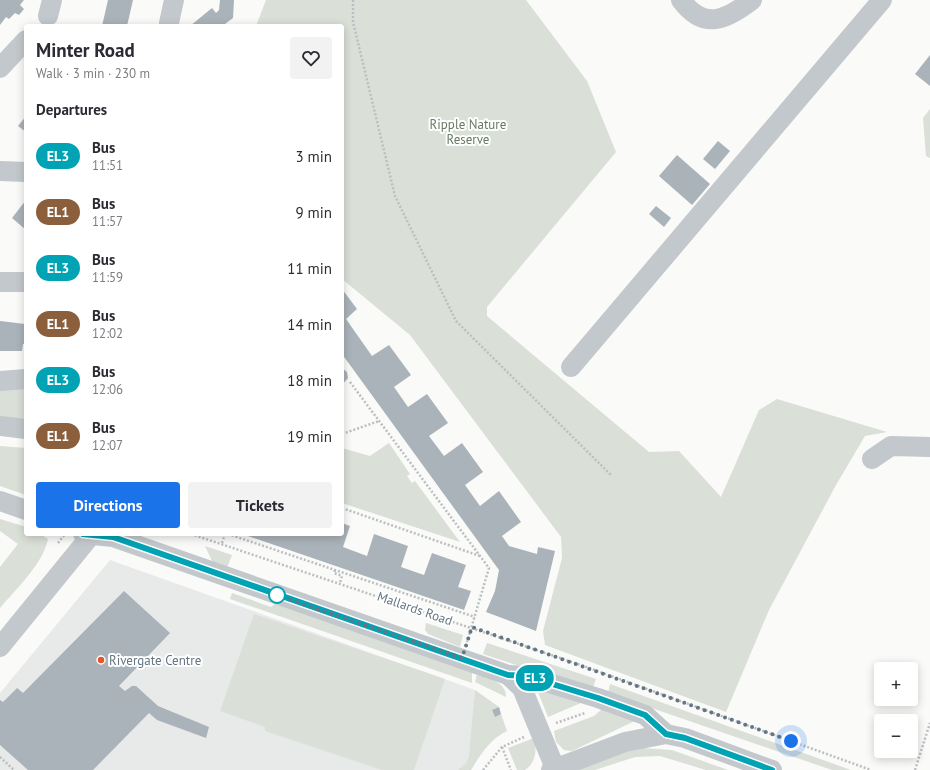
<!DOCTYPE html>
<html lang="en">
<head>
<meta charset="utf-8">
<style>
	:root { --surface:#fff; --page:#f2f2f3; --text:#2b2b33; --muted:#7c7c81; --accent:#1a73e8 }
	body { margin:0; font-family:"PT Sans",sans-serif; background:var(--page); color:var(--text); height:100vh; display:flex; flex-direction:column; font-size:15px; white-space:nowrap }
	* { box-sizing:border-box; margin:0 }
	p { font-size:13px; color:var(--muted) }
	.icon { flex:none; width:22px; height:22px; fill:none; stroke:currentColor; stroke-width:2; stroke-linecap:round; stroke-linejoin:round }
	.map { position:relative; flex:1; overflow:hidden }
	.sheet { position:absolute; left:24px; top:24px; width:320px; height:512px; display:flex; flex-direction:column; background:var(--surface); border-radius:4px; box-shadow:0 2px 10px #0003 }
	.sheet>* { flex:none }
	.badge { padding:0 8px; border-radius:13px; font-size:14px; line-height:26px }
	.controls { position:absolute; left:874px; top:662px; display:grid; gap:8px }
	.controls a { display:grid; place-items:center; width:44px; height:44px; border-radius:4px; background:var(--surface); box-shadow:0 2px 10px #0003; font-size:20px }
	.you { position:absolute; width:20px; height:20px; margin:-10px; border:3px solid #fff; border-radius:50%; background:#1a73e8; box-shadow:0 0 0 6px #1a73e833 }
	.map>.badge { position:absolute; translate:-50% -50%; box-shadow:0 0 0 2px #fff }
	h2 { padding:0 12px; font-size:15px; line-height:36px }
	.round { display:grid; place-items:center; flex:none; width:42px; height:42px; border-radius:4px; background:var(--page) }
	.headline { display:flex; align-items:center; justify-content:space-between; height:68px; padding:0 12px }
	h1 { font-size:19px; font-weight:700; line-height:30px }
	.button { display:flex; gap:8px; margin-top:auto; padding:8px 12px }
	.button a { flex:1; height:46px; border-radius:4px; background:var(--accent); color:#fff; font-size:16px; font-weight:700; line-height:46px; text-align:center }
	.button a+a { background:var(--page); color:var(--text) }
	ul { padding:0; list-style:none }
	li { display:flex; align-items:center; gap:12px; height:56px; padding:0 12px }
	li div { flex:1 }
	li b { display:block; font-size:15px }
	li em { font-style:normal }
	li .badge { min-width:44px; font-weight:700; text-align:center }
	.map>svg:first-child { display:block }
	.built { fill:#e8e9e9 }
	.green { fill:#dadfd7 }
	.building { fill:#aab3b9 }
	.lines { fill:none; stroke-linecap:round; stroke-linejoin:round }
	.path { stroke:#bbbfc2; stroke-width:2.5; stroke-dasharray:2 2; stroke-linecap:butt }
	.minor { stroke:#c3c8cc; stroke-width:20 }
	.line-casing { stroke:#fff; stroke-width:9 }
	.line { stroke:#00a3b4; stroke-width:6 }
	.walk { stroke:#657683; stroke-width:4; stroke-dasharray:0 7.2 }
	.stop-dot { fill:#fff; stroke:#00a3b4; stroke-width:2 }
	.poi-dot { fill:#e4572e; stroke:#fff; stroke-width:1.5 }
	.labels { text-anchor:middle; stroke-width:4; stroke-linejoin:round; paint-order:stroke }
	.park-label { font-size:13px; fill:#687a64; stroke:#fff }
	.street-label { font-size:13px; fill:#657683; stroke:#fff }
	.poi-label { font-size:13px; fill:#657683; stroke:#fff; text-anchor:start }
</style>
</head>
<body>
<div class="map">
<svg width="930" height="770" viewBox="0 0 930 770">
	<rect width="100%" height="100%" fill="#fafaf8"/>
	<path class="built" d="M 110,560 L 475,690 L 471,748 L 466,763 L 458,770 L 0,770 L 0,693 Z"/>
	<g class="green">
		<path d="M 266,0 L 526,0 L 587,81 L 616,152 L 487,307 L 487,316 L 649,452 L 679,451 L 721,497 L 759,410 L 777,399 L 887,432 L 865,436 L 836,485 L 769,610 L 726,712 L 545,645 L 543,631 L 562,558 L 561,537 L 410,335 L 342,279 L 342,26 L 256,26 Z"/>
		<path d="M 930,109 L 930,158 L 926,156 L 923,118 Z"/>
		<path d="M 26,388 L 26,419 L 0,417 L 0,390 Z"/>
		<path d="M 389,443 L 410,474 L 407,476 L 412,483 L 415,481 L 460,542 L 342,503 L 342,448 L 370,456 Z"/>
		<path d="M 0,446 L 26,448 L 26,495 L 0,486 Z"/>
		<path d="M 0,519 L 26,527 L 26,534 L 40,534 L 48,539 C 43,564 16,589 0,608 L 0,567 L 18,544 L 0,531 Z"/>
		<path d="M 205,546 L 232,555 L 227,568 L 213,563 Z"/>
		<path d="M 232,593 L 271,607 L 276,603 L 472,672 L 472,683 L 230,599 Z"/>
		<path d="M 254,614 L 445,679 L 414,770 L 382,770 L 265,731 L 265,727 L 220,711 Z"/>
		<path d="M 426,623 L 463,635 L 460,647 L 428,634 L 425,630 Z"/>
		<path d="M 487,643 L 596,679 L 592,690 L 483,654 Z"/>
		<path d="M 477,674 C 487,678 507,682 506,697 L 475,682 Z"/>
		<path d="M 534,682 L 588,700 L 548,717 Z"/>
		<path d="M 610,684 L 851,770 L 832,770 L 608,693 Z"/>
		<path d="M 475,690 L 499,707 L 492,710 L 495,716 L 501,714 L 507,731 C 489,740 481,754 471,770 L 458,770 L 466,763 L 469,755 Z"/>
		<path d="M 602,709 L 641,718 L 572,751 L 564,750 L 556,742 L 554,731 L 594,716 Z"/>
		<path d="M 534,738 C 537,751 536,762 525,770 L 517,770 L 508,748 Z"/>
		<path d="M 643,748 L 672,750 L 728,770 L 706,770 L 660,756 L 635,757 L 595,770 L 577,770 L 619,753 Z"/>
	</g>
	<g class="building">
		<path d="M 0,0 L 24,0 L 20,5 L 24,9 L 19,15 L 15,13 L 9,19 L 6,17 L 0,25 Z"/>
		<path d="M 108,0 L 133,0 L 127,26 L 102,26 Z"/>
		<path d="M 220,0 L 234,0 L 233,18 L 225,24 L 227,26 L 190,26 L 212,8 L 216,13 L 219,10 Z"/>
		<path d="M 930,55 L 930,86 L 915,74 Z"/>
		<path d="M 26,116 L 26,132 L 18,126 Z"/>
		<path d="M 718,141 L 730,151 L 715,169 L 703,159 Z"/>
		<path d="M 677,155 L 710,184 L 692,205 L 659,176 Z"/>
		<path d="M 26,200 L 26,230 L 12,218 Z"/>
		<path d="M 656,206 L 671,218 L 664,227 L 649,214 Z"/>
		<path d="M 342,289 L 357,309 L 346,319 L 372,356 L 389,345 L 411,375 L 394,387 L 408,407 L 427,394 L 448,423 L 429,436 L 444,456 L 462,443 L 483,472 L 465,485 L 480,506 L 499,491 L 521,522 L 502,536 L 509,546 L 537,554 L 538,547 L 555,551 L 536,631 L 486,612 L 495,591 L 499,570 L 342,354 Z"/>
		<path d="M 0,321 L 25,324 L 26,344 L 23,344 L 22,351 L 0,351 Z"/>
		<path d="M 342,368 L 347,372 L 348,378 L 342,385 Z"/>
		<path d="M 342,523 L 350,526 L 343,547 L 367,556 L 374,534 L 408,546 L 401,567 L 424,575 L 432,553 L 466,565 L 458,587 L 471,591 L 464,610 L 242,534 L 304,534 L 309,536 L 309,534 L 342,534 Z"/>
		<path d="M 124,591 L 170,633 L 119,686 L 125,691 L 132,686 L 136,686 L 158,706 L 209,727 L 206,738 L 157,720 L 149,713 L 93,770 L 28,770 L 0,745 L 0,700 L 3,702 L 17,688 L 23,693 Z"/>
		<path d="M 499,707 L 501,714 L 495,717 L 492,710 Z"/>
	</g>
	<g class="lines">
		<g class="path">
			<path d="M 353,0 L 353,22 L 395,196 L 456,321 L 612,476"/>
			<path d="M 350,382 L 489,568 L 467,642"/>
			<path d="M 342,434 L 379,421"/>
			<path d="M 342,508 L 480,556"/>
			<path d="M 191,534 L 578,664 L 871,770"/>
			<path d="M 228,534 L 475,617"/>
			<path d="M 58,543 L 65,534"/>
			<path d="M 222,543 L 225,534"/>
			<path d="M 335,570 L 334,573 L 342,576 L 340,583"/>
			<path d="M 556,723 L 585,713"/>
			<path d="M 502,747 L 511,770"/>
			<path d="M 0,757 L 14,770"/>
			<path d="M 483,770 L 502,747 L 524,737"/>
			<path d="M 915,770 L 930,723"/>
		</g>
		<g class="minor">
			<path d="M 681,0 C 704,31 726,20 752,0"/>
			<path d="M 48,16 L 52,0"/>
			<path d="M 169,23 L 174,0"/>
			<path d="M 0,68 L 26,40"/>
			<path d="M 0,171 L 26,172"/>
			<path d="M 0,282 L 26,282"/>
			<path d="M 571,367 L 882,0"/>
			<path d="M 0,381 L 26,379"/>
			<path d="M 0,426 L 26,429"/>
			<path d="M 872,459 L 891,446 L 930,447"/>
			<path d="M 0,501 L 26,510"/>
			<path d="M 83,534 L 113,537 L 508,675 L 522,688 L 555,768"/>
			<path d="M 0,647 L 92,534"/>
			<path d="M 508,675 L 526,676 L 598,698 L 645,715 L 666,734"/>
			<path d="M 551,770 L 625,742 L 666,734 L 685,738 L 772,770"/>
		</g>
	</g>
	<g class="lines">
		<g class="line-casing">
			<path id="line" d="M 83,534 L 113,537 L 508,675 L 526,676 L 598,698 L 645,715 L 666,734 L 685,738 L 772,770"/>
		</g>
		<use href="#line" class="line"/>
		<path class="walk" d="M 277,595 L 270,593 L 462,658 L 472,627 L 791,741"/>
	</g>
	<circle class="stop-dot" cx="277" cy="595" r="8"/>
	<circle class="poi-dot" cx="101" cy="660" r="4"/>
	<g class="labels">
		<g class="park-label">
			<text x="468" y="129">Ripple Nature<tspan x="468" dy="15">Reserve</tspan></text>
		</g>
		<g class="street-label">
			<text transform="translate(415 608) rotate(19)" y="5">Mallards Road</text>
		</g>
		<g class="poi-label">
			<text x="109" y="665">Rivergate Centre</text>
		</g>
	</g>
</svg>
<div class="controls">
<a>+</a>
<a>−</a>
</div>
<div class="you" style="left:791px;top:741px"></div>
<b class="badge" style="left:535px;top:678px;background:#00a3b4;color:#fff">EL3</b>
<section class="sheet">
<div class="headline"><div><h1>Minter Road</h1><p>Walk · 3 min · 230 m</p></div><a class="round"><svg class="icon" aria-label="heart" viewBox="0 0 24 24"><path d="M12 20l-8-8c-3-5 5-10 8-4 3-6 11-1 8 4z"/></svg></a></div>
<h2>Departures</h2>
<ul>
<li><span class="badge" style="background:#00a3b4;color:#fff">EL3</span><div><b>Bus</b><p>11:51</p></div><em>3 min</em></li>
<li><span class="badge" style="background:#8b5e3c;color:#fff">EL1</span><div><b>Bus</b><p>11:57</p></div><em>9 min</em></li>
<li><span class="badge" style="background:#00a3b4;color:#fff">EL3</span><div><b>Bus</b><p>11:59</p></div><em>11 min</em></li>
<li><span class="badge" style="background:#8b5e3c;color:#fff">EL1</span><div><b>Bus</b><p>12:02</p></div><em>14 min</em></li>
<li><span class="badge" style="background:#00a3b4;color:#fff">EL3</span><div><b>Bus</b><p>12:06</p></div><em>18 min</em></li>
<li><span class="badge" style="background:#8b5e3c;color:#fff">EL1</span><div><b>Bus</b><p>12:07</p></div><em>19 min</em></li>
</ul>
<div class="button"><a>Directions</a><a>Tickets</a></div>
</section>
</div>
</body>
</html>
